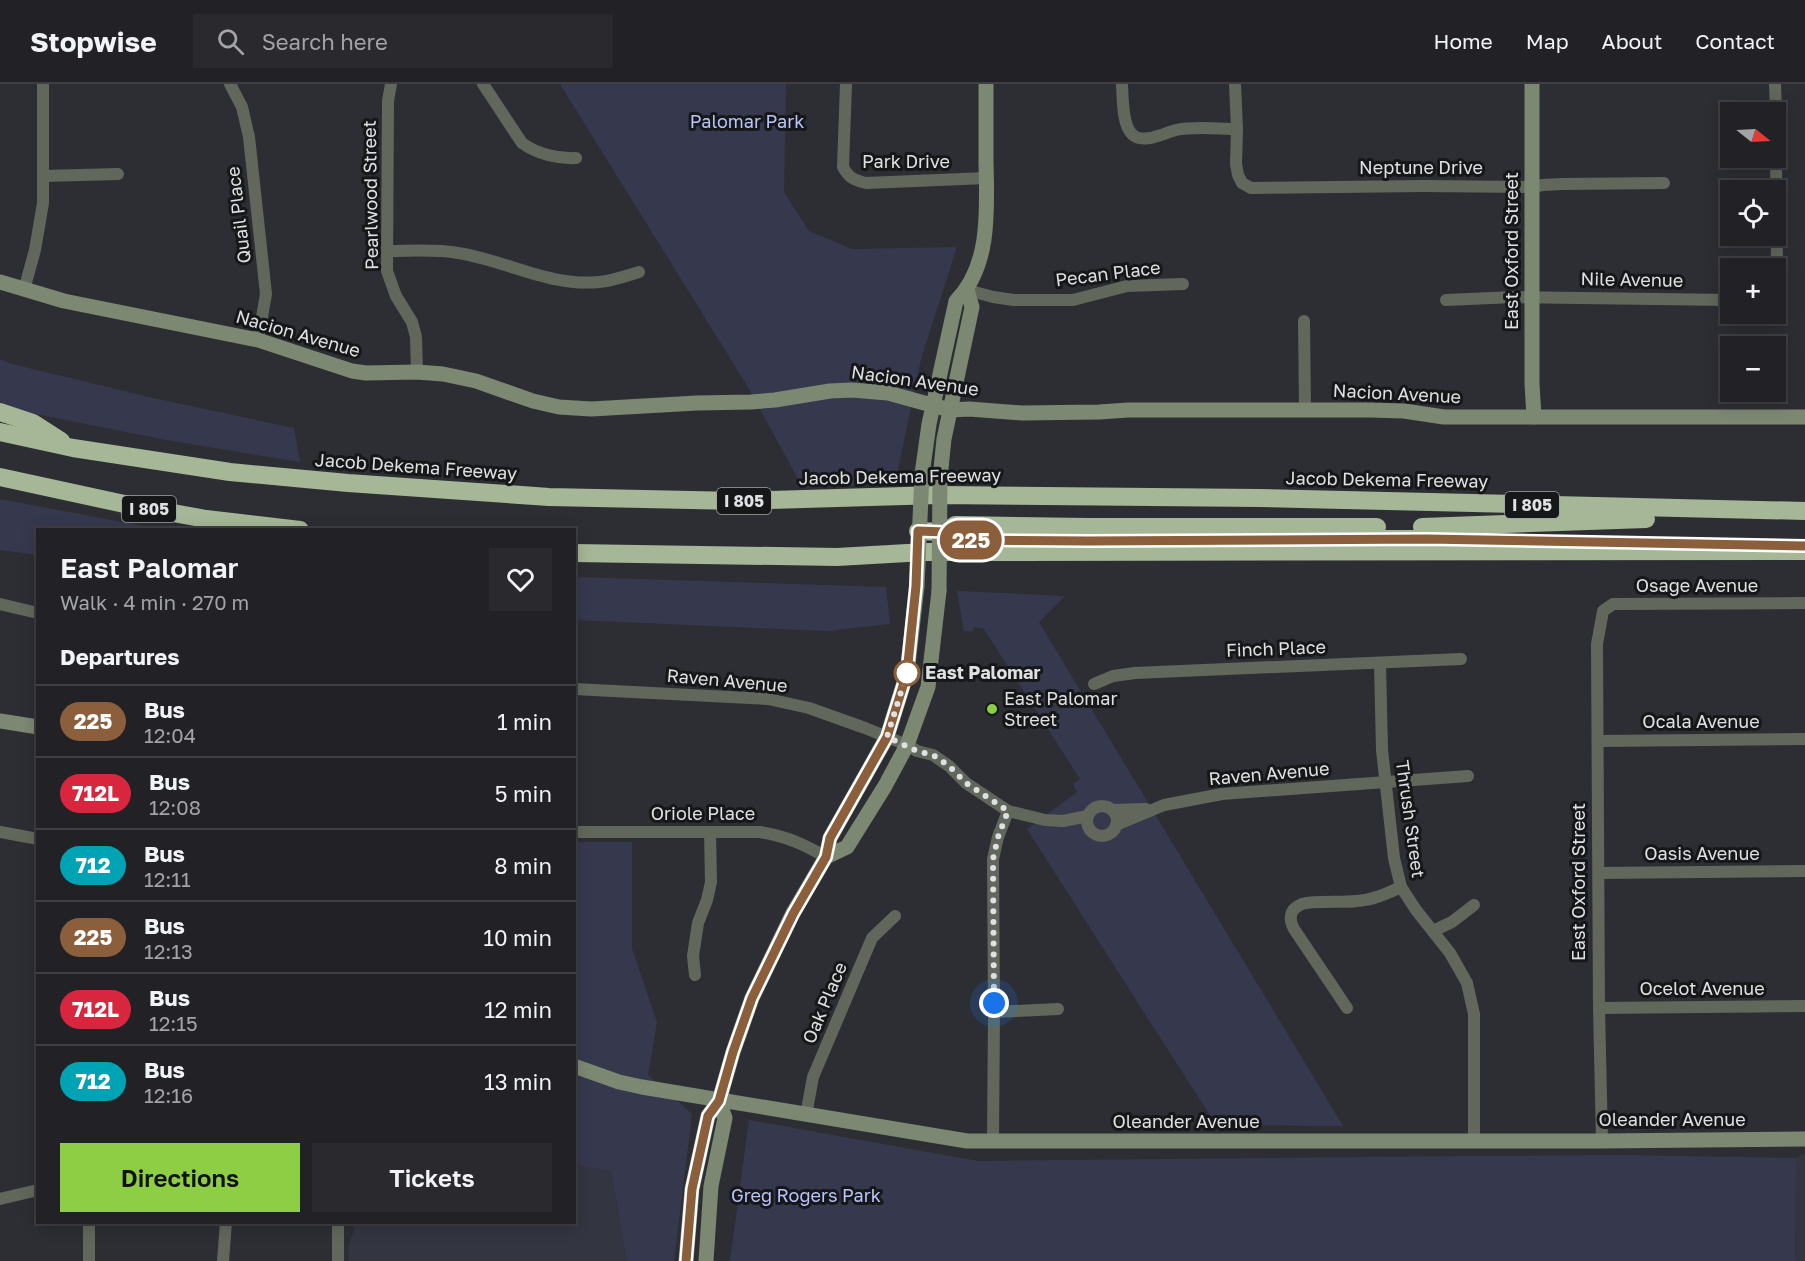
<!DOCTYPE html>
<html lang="en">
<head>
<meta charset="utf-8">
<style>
	:root { --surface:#222226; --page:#2a2a2e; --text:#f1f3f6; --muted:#a2a4a7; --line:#3f3f43; --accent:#8dce44 }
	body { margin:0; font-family:"Golos Text",sans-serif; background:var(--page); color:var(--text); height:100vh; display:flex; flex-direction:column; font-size:22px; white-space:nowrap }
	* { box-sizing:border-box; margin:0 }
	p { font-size:20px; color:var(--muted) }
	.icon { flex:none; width:33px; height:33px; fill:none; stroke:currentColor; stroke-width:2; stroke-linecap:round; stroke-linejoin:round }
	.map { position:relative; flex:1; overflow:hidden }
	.drawer { position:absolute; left:36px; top:444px; width:540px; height:696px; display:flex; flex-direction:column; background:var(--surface); border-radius:0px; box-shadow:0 3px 15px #0003,0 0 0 2px var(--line) }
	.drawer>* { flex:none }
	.badge { padding:0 12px; border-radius:20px; font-size:21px; line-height:39px }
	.needle { width:39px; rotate:108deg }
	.buttons { position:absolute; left:1720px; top:18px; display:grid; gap:12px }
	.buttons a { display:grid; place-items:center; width:66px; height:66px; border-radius:0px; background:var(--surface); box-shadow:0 3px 15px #0003,0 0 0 2px var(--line); font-size:30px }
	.you { position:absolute; width:30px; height:30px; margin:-15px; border:4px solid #fff; border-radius:50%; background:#1a73e8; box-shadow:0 0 0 9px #1a73e833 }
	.map>.badge { position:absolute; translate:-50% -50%; box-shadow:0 0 0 3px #fff }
	h2 { padding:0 24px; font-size:22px; line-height:54px }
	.round { display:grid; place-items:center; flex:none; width:63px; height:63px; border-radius:0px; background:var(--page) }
	.headline { display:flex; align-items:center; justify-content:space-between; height:102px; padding:0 24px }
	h1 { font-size:28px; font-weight:600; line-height:45px }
	.button { display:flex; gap:12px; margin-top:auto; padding:12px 24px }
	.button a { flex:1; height:69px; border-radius:0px; background:var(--accent); color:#111; font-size:24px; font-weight:600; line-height:69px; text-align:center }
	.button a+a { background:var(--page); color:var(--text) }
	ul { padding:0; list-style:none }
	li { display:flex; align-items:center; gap:18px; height:72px; padding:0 24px; border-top:2px solid var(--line) }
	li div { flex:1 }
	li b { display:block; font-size:22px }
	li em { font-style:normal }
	li .badge { min-width:66px; font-weight:700; text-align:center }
	header { display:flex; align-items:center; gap:36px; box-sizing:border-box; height:84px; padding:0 30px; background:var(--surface); border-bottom:2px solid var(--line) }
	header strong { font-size:28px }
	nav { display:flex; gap:33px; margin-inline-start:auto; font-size:21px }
	.search { width:420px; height:54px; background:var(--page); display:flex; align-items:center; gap:15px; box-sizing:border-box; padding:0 21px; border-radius:0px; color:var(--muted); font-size:22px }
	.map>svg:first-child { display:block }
	.built { fill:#333540 }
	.green { fill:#36394e }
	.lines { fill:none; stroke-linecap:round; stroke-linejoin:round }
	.street { stroke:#61685b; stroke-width:12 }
	.secondary { stroke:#7d8873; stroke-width:15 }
	.highway { stroke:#a5b796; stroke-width:18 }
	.secondary-bridge { stroke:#7d8873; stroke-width:15 }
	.line-casing { stroke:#fff; stroke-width:14 }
	.line { stroke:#8b5e3c; stroke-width:9 }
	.walk { stroke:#dfe0e3; stroke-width:6; stroke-dasharray:0 10.8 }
	.stop-dot { fill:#fff; stroke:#8b5e3c; stroke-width:3 }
	.poi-dot { fill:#8dce44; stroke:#161719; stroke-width:2 }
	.labels { text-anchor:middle; stroke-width:6; stroke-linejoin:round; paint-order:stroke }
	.shield { fill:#161719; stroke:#a3a4a6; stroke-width:1.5 }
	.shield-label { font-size:16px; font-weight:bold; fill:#dfe0e3 }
	.park-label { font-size:18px; fill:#bac3fc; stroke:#161719 }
	.street-label { font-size:18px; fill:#dfe0e3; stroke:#161719 }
	.stop-label { font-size:18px; font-weight:bold; fill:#dfe0e3; stroke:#161719; text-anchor:start }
	.poi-label { font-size:18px; fill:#dfe0e3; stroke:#161719; text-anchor:start }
</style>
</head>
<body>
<header>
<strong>Stopwise</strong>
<div class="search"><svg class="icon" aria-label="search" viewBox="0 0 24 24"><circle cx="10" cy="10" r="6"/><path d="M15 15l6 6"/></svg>Search here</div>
<nav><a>Home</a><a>Map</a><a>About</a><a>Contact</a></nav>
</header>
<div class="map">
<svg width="1805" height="1177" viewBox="0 0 1805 1177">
	<rect width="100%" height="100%" fill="#2d2e33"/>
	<g class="built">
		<path d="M 1803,1070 L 1805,1070 L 1805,1177 L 1795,1177 L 1796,1074 Z"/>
		<path d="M 575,1081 L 611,1087 L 627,1177 L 349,1177 L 348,1163 L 354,1146 L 353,1139 L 574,1138 Z"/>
	</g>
	<g class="green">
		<path d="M 560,0 L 786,0 L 784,108 L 809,147 L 852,165 L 957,163 L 921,275 L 895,400 L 803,404 L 748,303 Z"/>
		<path d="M 0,275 L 12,280 L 149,313 L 294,344 L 300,378 L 167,356 L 0,323 Z"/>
		<path d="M 0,415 L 159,445 L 38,446 L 37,471 L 0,466 Z"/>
		<path d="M 575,493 L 886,503 L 890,540 L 827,547 L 575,536 Z"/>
		<path d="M 957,507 L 1065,512 L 1039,538 L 1343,1042 L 1216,1041 L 1027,745 L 1077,708 L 1073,700 L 1080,695 L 984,545 L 974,543 L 973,547 L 964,547 Z"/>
		<path d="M 574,758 L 632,758 L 632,865 L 657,938 L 648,991 L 692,1030 L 674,1177 L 627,1177 L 611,1087 L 575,1081 Z"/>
		<path d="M 749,1036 L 978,1077 L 1477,1072 L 1620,1071 L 1796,1074 L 1795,1177 L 730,1177 Z"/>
	</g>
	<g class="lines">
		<g class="street">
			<path d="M 230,0 L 242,23 L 249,53 L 266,210 L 258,256"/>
			<path d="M 391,0 L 388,17 L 387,187 L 396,212 L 412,238 L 416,253 L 417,288"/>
			<path d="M 483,0 L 522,59 C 537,70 558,75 576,74"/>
			<path d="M 846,0 L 843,83 C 849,94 854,96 866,99 L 987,94"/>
			<path d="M 1235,0 L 1237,45 L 1236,80 L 1238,91 L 1242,99 L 1251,104 L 1423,102 L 1531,103 L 1543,101 L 1562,100 L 1664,99"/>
			<path d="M 1775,0 L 1776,28"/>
			<path d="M 1122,1 C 1123,14 1122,41 1132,50 C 1142,61 1164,49 1176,46 C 1194,42 1219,45 1237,45"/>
			<path d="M 1776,74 L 1777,185 L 1779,193 L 1776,200"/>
			<path d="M 43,92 L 118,90"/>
			<path d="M 388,167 C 411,167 436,165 458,169 C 505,176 550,203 599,198 C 613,197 626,192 639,188"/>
			<path d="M 24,206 L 35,166 L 43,119 L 43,0"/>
			<path d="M 967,206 L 993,213 L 1014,216 L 1073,216 L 1127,202 L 1183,200"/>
			<path d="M 1446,216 L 1514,213 L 1731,216"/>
			<path d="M 1304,237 L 1305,326"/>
			<path d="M 0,520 L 38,529"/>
			<path d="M 1380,579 L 1382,666 L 1394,774 L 1401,803 L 1416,826 L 1450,869 L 1467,899 L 1474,930 L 1474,1056"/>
			<path d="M 1094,600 L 1113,592 L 1135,589 L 1461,575"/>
			<path d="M 574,605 L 768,615 L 809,624 L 865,644 L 907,661 L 917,667 L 933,671 L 949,682 L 966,699 L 1008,727 L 1045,736 L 1063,737 L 1088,732"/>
			<path d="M 1598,657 L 1805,655"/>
			<circle cx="1102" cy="737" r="15"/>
			<path d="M 1113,726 L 1146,725"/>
			<path d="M 1116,741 L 1164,721 L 1222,710 L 1468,692"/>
			<path d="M 0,748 L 38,755"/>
			<path d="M 574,748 L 760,748 C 786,752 803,760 826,773"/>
			<path d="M 1599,789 L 1805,787"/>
			<path d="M 1433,847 L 1452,838 L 1474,821"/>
			<path d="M 695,891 L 693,872 L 698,839 L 707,816 L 711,798 L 710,748"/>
			<path d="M 1347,924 L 1294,845 C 1289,836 1289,826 1300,821 C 1308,816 1344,819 1356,817 C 1373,816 1386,810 1401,803"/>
			<path d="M 1599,924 L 1805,922"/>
			<path d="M 994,928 L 1058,925"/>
			<path d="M 806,1031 L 813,993 L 872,854 L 895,832"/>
			<path d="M 1602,1057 L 1599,924 L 1597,560 L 1603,527 L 1613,520 L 1805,519"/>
			<path d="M 993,1058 L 994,928 L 993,775 L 998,753 L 1008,727"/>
			<path d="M 0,1115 L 38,1106"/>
			<path d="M 89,1138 L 89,1177"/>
			<path d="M 223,1177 L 226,1138"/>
			<path d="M 338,1177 L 338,1138"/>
		</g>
		<g class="secondary">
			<path d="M 1532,0 L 1532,300 L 1534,333"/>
			<path d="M 0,198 L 64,217 L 258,256 L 352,287 L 366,289 L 417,288 L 443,290 L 476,297 L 533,317 L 559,323 L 591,325 L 697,319 L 751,318 L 775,316 L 830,307 L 852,306 L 888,309 L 950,326 L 969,325 L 1022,329 L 1099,328 L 1128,326 L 1370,326 L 1404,327 L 1444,333 L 1805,333"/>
			<path d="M 922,390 L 929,340 L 956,217 C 991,182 987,125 986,78 C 986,52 986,26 986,0"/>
			<path d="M 940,394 L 944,355 L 972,223 L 967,206"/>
			<path d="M 0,637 L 38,643"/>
			<path d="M 826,773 L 847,763 L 885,702 L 907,661 L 928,603 L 939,507"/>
			<path d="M 574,982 L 619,998 L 642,1003 L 967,1057 L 1602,1057 L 1805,1055"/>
			<path d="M 686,1177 L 692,1105 L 708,1032 L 719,1017 L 733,968 L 752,914 L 793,829 L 826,773 L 830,754 L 887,653 L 907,589 L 917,502"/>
			<path d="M 706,1177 L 711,1102 L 725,1034 L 719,1017"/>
		</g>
		<g class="highway">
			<path d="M 0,328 L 33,339 L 61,357"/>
			<path d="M 0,348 L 73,364 L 230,388 L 348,399 L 549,413 L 738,417 L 938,411 L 1260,414 L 1805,427"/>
			<path d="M 0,393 L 129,421 L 206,435 L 300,446"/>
			<path d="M 1422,443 L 1646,435"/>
			<path d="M 918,447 L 945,448 L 956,456 L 978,456"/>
			<path d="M 945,448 L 955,441 L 1088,443 L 1377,443"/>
			<path d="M 1357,455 L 1464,455"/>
			<path d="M 574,469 L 837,473 L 925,468 L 1805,467"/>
		</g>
		<g class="secondary-bridge">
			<path d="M 917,502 L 922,390"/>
			<path d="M 939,507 L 940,394"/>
		</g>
	</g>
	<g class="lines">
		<g class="line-casing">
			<path id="line" d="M 686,1177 L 692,1105 L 708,1032 L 719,1017 L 733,968 L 752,914 L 793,830 L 826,773 L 830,754 L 887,653 L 907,589 L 916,502 L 918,447 L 945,448 L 956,456 L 1089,457 L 1427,455 L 1805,462"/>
		</g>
		<use href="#line" class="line"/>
		<path class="walk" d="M 907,589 L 887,653 L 917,667 L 933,671 L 949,682 L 966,699 L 1008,727 L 998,753 L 993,775 L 994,919"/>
	</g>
	<circle class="stop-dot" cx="907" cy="589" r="12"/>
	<circle class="poi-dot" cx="992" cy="625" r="6"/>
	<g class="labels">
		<g class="shield">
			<rect x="717" y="404" width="54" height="26" rx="4.5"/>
			<rect x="1505" y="408" width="54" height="26" rx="4.5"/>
			<rect x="122" y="412" width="54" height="26" rx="4.5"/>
		</g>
		<g class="shield-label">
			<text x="744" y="423">I 805</text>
			<text x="1532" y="427">I 805</text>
			<text x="149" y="431">I 805</text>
		</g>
		<g class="park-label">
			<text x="747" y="44">Palomar Park</text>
			<text x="806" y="1118">Greg Rogers Park</text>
		</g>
		<g class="street-label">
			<text x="906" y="84">Park Drive</text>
			<text x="1421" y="90">Neptune Drive</text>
			<text transform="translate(371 111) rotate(-91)" y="6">Pearlwood Street</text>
			<text transform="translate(239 131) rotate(-97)" y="6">Quail Place</text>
			<text transform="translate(1512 167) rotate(-90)" y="6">East Oxford Street</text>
			<text transform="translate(1108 190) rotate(-7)" y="6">Pecan Place</text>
			<text transform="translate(1632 196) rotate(1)" y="6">Nile Avenue</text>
			<text transform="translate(298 250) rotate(16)" y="6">Nacion Avenue</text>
			<text transform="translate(915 297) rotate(8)" y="6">Nacion Avenue</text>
			<text transform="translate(1397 310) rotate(3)" y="6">Nacion Avenue</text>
			<text transform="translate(416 383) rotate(4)" y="6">Jacob Dekema Freeway</text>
			<text transform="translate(900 393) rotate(-1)" y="6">Jacob Dekema Freeway</text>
			<text transform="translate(1387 396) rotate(1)" y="6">Jacob Dekema Freeway</text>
			<text x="1697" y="508">Osage Avenue</text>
			<text transform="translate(1276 565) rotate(-2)" y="6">Finch Place</text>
			<text transform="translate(727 597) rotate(5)" y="6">Raven Avenue</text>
			<text x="1701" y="644">Ocala Avenue</text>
			<text transform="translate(1269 690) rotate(-5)" y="6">Raven Avenue</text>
			<text x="703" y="736">Oriole Place</text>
			<text transform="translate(1410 735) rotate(82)" y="6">Thrush Street</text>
			<text x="1702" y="776">Oasis Avenue</text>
			<text transform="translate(1579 798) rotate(-90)" y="6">East Oxford Street</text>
			<text x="1702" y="911">Ocelot Avenue</text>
			<text transform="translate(825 919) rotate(-67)" y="6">Oak Place</text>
			<text x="1672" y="1042">Oleander Avenue</text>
			<text x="1186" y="1044">Oleander Avenue</text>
		</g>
		<g class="stop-label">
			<text x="925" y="595">East Palomar</text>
		</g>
		<g class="poi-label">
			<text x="1004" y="621">East Palomar<tspan x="1004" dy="21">Street</tspan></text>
		</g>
	</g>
</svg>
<div class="buttons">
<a><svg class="needle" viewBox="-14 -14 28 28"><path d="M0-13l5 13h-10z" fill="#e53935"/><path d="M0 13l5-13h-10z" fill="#a2a4a7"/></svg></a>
<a><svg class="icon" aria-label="locate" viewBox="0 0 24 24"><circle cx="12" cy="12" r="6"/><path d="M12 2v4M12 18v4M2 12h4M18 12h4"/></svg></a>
<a>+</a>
<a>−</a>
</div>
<div class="you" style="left:994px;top:919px"></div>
<b class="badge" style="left:971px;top:456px;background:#8b5e3c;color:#fff">225</b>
<section class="drawer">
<div class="headline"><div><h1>East Palomar</h1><p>Walk · 4 min · 270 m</p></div><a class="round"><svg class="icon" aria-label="heart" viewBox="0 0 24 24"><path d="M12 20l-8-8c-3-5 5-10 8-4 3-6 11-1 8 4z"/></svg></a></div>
<h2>Departures</h2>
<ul>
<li><span class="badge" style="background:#8b5e3c;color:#fff">225</span><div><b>Bus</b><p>12:04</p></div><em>1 min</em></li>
<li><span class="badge" style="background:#d7263d;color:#fff">712L</span><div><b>Bus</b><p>12:08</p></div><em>5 min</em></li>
<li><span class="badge" style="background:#00a3b4;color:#fff">712</span><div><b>Bus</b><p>12:11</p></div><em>8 min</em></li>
<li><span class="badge" style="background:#8b5e3c;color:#fff">225</span><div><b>Bus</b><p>12:13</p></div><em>10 min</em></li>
<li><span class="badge" style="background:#d7263d;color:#fff">712L</span><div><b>Bus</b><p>12:15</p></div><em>12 min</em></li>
<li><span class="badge" style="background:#00a3b4;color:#fff">712</span><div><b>Bus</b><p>12:16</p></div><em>13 min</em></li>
</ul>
<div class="button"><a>Directions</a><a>Tickets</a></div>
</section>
</div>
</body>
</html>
